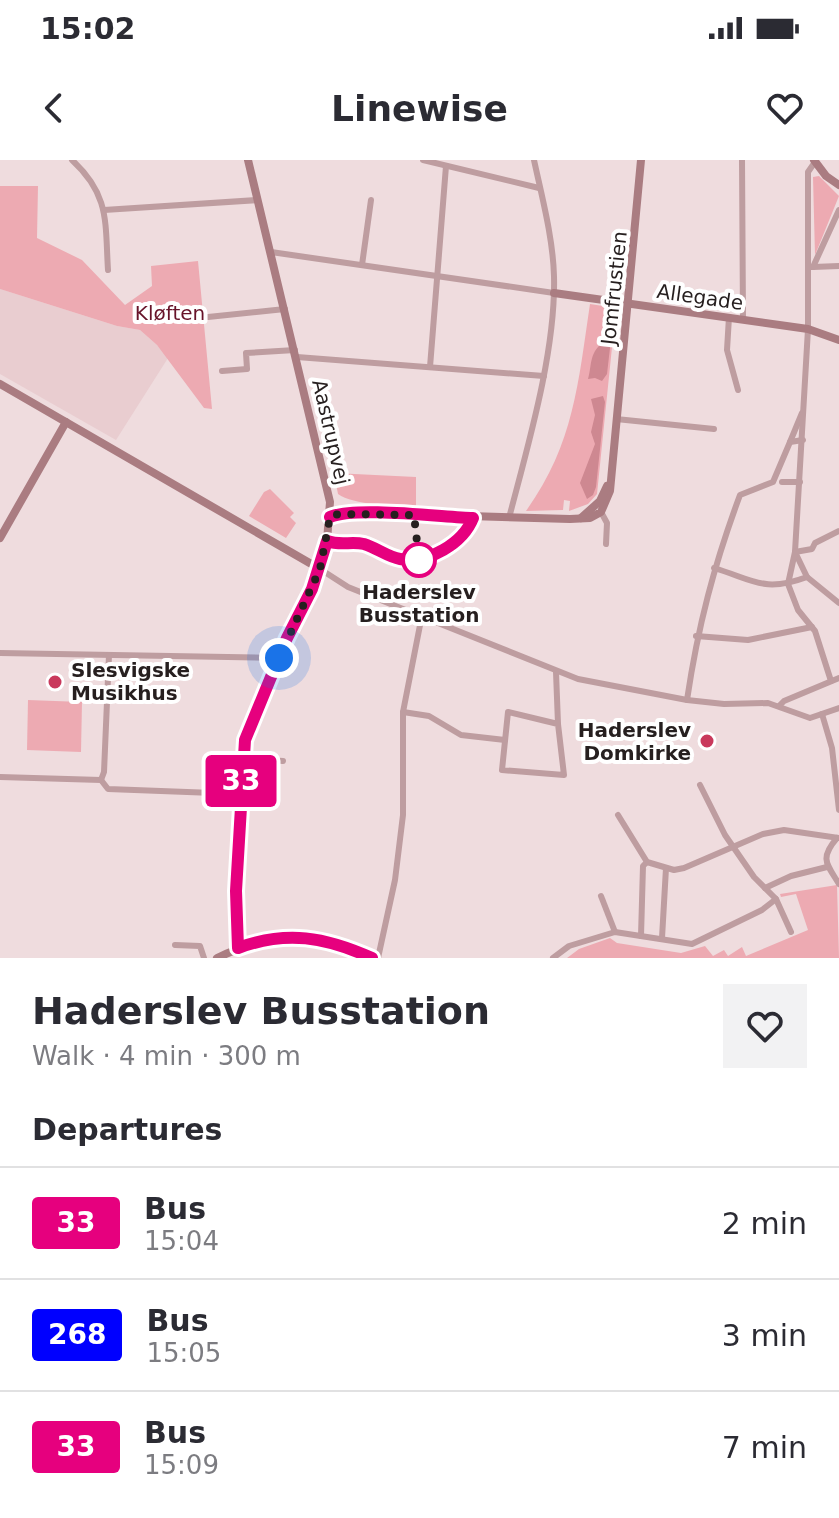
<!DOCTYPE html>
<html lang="en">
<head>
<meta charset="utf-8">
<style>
	:root { --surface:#fff; --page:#f2f2f3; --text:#2b2b33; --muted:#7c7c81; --line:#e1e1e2 }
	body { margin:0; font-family:"DejaVu Sans",sans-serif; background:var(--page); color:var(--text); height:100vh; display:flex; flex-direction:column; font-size:30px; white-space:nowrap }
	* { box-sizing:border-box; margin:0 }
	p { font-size:26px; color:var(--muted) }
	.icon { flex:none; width:44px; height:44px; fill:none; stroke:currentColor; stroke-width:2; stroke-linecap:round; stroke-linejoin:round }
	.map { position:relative; height:798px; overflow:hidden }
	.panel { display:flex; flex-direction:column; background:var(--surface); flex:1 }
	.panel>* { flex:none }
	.badge { padding:0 16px; border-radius:6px; font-size:28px; line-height:52px }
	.you { position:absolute; width:40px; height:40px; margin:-20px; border:6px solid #fff; border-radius:50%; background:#1a73e8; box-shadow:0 0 0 12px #1a73e833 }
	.map>.badge { position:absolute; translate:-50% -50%; box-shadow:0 0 0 4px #fff }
	h2 { padding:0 32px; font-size:30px; line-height:72px }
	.round { display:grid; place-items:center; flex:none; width:84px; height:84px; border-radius:0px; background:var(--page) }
	.summary { display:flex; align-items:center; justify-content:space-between; height:136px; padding:0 32px }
	h1 { font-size:38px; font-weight:700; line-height:60px }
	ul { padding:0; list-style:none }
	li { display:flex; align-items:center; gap:24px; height:112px; padding:0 32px; border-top:2px solid var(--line) }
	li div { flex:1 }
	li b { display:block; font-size:30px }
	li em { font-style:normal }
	li .badge { min-width:88px; font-weight:700; text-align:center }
	.status { display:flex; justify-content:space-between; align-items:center; height:56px; padding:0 40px; background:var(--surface); direction:ltr }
	.status svg { height:22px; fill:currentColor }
	header { display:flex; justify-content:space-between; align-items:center; height:104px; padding:0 32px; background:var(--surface); font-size:36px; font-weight:700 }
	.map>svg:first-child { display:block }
	.built { fill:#e9cdd0 }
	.green { fill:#edaab2 }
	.water { fill:#ce8891 }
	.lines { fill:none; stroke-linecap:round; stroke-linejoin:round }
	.street { stroke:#be9da0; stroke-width:6 }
	.secondary { stroke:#aa7c81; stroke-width:8 }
	.line-casing { stroke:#fff; stroke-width:18 }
	.line { stroke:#e6007e; stroke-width:12 }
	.walk { stroke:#261f1f; stroke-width:8; stroke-dasharray:0 14.4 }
	.stop-dot { fill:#fff; stroke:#e6007e; stroke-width:4 }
	.poi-dot { fill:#c9395c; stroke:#fff; stroke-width:3 }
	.labels { text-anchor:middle; stroke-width:8; stroke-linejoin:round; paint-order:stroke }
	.street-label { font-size:20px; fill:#261f1f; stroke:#fff }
	.park-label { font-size:20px; fill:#671329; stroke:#fff }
	.stop-label { font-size:20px; font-weight:bold; fill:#261f1f; stroke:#fff }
	.poi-label { font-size:20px; font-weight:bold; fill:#261f1f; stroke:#fff; text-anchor:start }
</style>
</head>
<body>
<div class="status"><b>15:02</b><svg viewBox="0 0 49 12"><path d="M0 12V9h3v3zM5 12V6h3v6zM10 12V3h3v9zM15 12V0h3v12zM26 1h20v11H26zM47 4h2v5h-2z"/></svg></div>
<header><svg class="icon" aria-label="back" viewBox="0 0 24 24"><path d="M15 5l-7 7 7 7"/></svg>Linewise<svg class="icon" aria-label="heart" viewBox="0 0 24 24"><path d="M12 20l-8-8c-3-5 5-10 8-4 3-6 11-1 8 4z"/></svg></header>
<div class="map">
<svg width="839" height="798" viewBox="0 0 839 798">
	<rect width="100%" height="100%" fill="#efdcde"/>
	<path class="built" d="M 0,129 L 117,166 L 140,170 L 157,185 L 168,198 L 116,280 L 0,214 Z"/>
	<g class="green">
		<path d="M 819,16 L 839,36 L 815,95 L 813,17 Z"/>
		<path d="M 0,26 L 38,26 L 37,78 L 82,100 L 125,145 L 152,126 L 151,106 L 198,101 L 212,249 L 204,248 L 157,185 L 140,170 L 117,166 L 0,129 Z"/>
		<path d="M 590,144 L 616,148 L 597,334 L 588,344 L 569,351 L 570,341 L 564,340 L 563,350 L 526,351 C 574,284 578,224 590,144 Z"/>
		<path d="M 334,313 L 416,317 L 416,347 C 396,346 353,345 338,334 Z"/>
		<path d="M 270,329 L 294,353 L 290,357 L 296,363 L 286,378 L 249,356 L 264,332 Z"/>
		<path d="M 28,540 L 82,542 L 81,592 L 27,590 Z"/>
		<path d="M 837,725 L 839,798 L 567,798 L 579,789 L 610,778 L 617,783 L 681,793 L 705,786 L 713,796 L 724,790 L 728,796 L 742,787 L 746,796 L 808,770 L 796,734 L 781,737 L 780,734 Z"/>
	</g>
	<g class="water">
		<path d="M 602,183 L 610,184 L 610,188 L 607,214 L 602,221 L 595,218 L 588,219 C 592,205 589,194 602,183 Z"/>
		<path d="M 603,236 L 605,242 L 596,327 L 593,335 L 587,339 L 580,323 L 595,284 L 591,272 L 595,255 L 591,239 Z"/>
	</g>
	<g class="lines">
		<g class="street">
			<path d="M 72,0 C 110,35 105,62 108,110"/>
			<path d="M 423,0 L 539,28"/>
			<path d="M 742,0 L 743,160"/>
			<path d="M 104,50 L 258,40"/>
			<path d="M 271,92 L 554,133"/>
			<path d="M 362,105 L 371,40"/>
			<path d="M 808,107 L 813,107 L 839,50"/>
			<path d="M 813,107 L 839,106"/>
			<path d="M 208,157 L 285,149"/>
			<path d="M 729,157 L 727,190 L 738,230"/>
			<path d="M 297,197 L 544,216"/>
			<path d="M 430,207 L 446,6"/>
			<path d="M 222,211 L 247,209 L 246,193 L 295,190"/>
			<path d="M 616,259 L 714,269"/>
			<path d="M 790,282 L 802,253"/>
			<path d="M 782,322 L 800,322"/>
			<path d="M 601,352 L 607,363 L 606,384"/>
			<path d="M 509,358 C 528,285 556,191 554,116 C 553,78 542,37 534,0"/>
			<path d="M 714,408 C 754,420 764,433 807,417 L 795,392 L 808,169 L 808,12 L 815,2"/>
			<path d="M 320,409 L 348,427 L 578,519 L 687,540 L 724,544 L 768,543 L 810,558 L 839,548"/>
			<path d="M 807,417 L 839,443"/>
			<path d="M 788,424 L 798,450 L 815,471 L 831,521"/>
			<path d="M 788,424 L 795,392 L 812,389 L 815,383 L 839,371"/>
			<path d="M 696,476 L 748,480 L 812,467"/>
			<path d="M 0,493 L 279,498"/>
			<path d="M 556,512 L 558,564 L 564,615 L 502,610 L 508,552 L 558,564"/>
			<path d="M 687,540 C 698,466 714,405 740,335 L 773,322 L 790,282 L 803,280"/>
			<path d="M 779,546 L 784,541 L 839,518"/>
			<path d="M 403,552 L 429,556 L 461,575 L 505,580"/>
			<path d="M 822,554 L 832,588 L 839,650"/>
			<path d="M 242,598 L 283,601"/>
			<path d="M 0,617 L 101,620 L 108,629 L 240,634"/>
			<path d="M 101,620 L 104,612 L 109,495"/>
			<path d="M 700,625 L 725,675 L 754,717 L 776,739 L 791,772"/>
			<path d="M 618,655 L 647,702 L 674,710 L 684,708 L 763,674 L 784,670 L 839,678"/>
			<path d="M 837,678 C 819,699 827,704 839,724"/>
			<path d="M 765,728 L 791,716 L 827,707"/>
			<path d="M 601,736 L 615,772"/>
			<path d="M 641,776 L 643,706 L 647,702"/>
			<path d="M 662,778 L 666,708"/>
			<path d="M 175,785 L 200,786 L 204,798"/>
			<path d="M 378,798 L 395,720 L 403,655 L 403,552 L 422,455"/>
			<path d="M 553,798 L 569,786 L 615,772 L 692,784 L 762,750 L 776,739"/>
		</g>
		<g class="secondary">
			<path d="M 814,0 L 826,16 L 839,25"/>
			<path d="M 554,133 L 808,169 L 839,180"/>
			<path d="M 0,224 L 320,409"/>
			<path d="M 330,357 L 338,354 L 370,353 L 570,359 L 590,358 L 601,352 L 610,331 L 641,0"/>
			<path d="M 581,358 L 600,341 L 607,326"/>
			<path d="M 0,378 L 66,262"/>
			<path d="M 238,788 L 236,731 L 242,598 L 250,564 L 320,409 L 327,381 L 330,342 L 248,0"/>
			<path d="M 217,798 C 276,770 312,770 372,798"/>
		</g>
	</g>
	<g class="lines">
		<g class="line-casing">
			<path id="line" d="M 330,357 C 354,346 442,357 473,358 C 463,383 429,404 400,399 C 388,397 377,388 364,384 C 351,381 341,386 327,381 L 312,429 L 287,478 L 245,580 L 236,731 L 238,788 C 287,770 325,777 372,798"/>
		</g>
		<use href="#line" class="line"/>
		<path class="walk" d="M 279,498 L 320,409 L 330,357 L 338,354 L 414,355 L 419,400"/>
	</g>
	<circle class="stop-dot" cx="419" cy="400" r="16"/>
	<g class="poi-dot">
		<circle cx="55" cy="522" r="8"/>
		<circle cx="707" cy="581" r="8"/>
	</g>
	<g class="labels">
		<g class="street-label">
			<text transform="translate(614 128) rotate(-84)" y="7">Jomfrustien</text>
			<text transform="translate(700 137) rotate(8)" y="7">Allegade</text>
			<text transform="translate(331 272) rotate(77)" y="7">Aastrupvej</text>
		</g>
		<g class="park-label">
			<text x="170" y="160">Kløften</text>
		</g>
		<g class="stop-label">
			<text x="419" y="439">Haderslev<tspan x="419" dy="23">Busstation</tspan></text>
		</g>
		<g class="poi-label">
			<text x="71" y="517">Slesvigske<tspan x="71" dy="23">Musikhus</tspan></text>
			<text x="691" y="577" text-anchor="end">Haderslev<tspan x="691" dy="23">Domkirke</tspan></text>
		</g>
	</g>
</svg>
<div class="you" style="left:279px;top:498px"></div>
<b class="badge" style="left:241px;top:621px;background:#e6007e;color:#fff">33</b>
</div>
<section class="panel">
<div class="summary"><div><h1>Haderslev Busstation</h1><p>Walk · 4 min · 300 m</p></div><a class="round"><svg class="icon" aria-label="heart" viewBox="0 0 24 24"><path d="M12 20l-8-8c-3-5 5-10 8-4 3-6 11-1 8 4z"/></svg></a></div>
<h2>Departures</h2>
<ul>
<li><span class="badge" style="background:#e6007e;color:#fff">33</span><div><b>Bus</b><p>15:04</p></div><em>2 min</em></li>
<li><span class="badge" style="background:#00f;color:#fff">268</span><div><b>Bus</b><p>15:05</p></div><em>3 min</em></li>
<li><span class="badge" style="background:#e6007e;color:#fff">33</span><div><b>Bus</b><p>15:09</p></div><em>7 min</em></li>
</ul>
</section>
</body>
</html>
